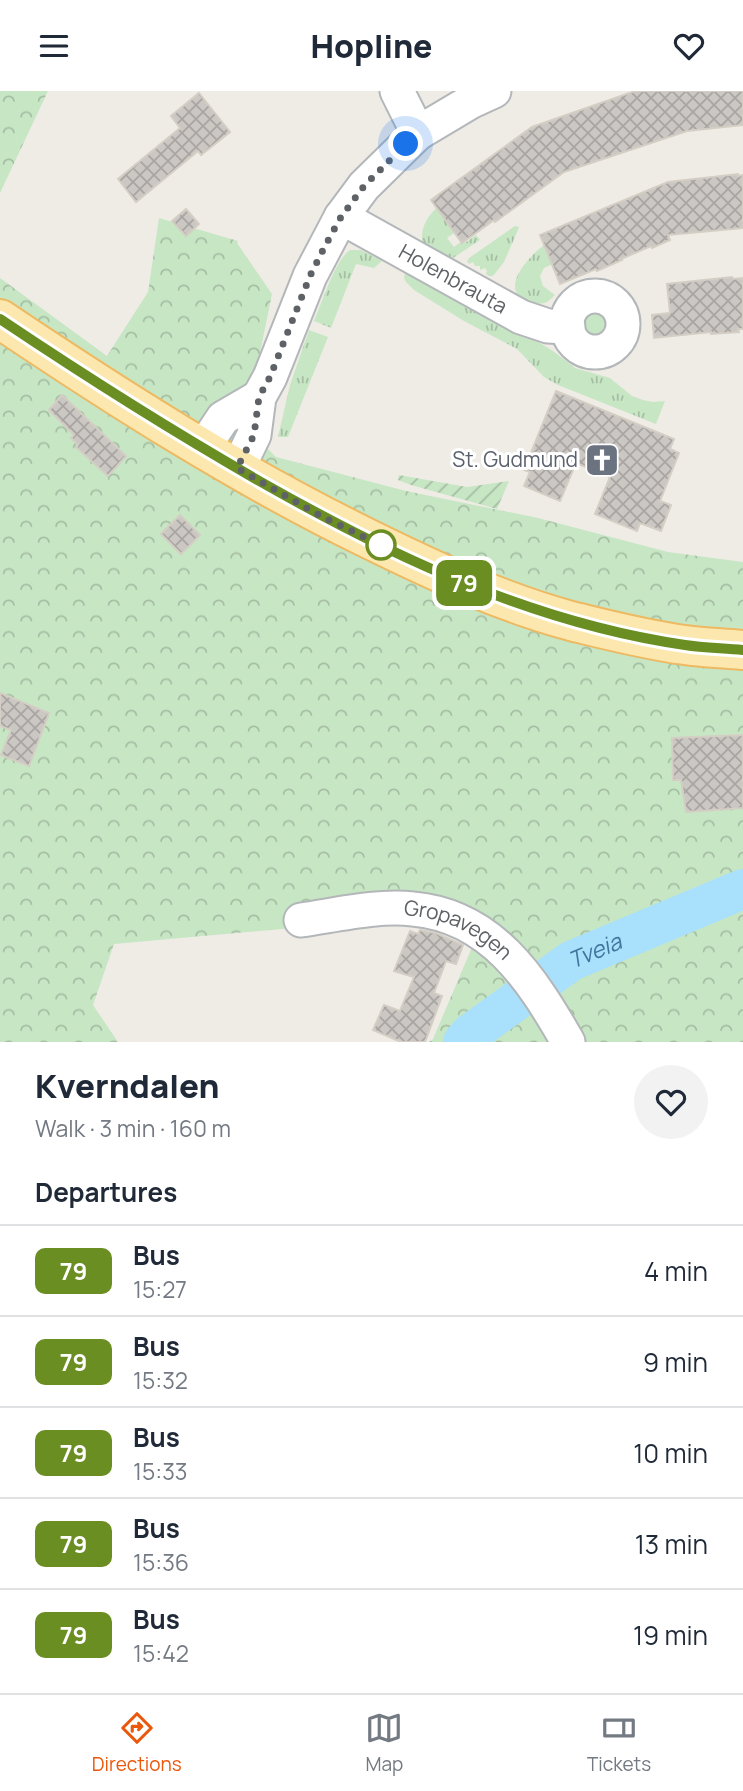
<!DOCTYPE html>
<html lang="en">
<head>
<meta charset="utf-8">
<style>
	:root { --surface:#fff; --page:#f2f2f3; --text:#1f2937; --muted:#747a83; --line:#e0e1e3; --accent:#ea580c }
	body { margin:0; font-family:Manrope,sans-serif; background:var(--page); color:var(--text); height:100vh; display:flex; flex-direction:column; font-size:26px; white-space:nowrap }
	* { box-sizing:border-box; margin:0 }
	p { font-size:23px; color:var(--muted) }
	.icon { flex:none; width:38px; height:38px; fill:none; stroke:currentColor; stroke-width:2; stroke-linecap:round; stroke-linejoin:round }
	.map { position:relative; height:951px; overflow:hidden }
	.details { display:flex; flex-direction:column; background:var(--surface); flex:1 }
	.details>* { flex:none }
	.badge { padding:0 14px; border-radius:10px; font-size:24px; line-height:46px }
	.you { position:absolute; width:35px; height:35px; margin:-18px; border:5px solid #fff; border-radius:50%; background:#1a73e8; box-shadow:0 0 0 10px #1a73e833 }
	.map>.badge { position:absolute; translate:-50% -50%; box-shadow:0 0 0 4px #fff }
	h2 { padding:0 35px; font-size:26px; line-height:63px }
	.round { display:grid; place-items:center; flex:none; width:74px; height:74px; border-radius:37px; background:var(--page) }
	.summary { display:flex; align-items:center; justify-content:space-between; height:119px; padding:0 35px }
	h1 { font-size:33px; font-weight:800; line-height:52px }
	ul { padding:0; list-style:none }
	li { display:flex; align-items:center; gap:21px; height:91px; padding:0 35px; border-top:2px solid var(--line) }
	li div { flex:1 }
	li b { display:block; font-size:26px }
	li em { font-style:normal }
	li .badge { min-width:77px; font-weight:700; text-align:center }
	header { display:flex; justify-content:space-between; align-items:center; height:91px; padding:0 35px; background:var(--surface); font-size:32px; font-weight:800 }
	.tabs { display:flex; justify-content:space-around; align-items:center; height:98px; border-top:2px solid var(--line); background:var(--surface); font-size:19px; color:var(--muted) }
	.tabs a { display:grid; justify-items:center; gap:4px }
	.tabs .active { color:var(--accent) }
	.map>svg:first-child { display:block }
	.grass { fill:url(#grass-tufts) }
	.forest { fill:url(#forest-crowns) }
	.garden { fill:url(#garden-furrows) }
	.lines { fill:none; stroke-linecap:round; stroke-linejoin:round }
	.river { stroke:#a9e0fc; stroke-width:40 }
	.building { fill:url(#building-cross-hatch); stroke:#d4cec4; stroke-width:2 }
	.minor-casing { stroke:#b3b7ba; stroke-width:37 }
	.major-casing { stroke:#edb962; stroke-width:42 }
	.minor { stroke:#fff; stroke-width:33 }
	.major { stroke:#fce8ae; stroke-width:38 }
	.line-casing { stroke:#fff; stroke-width:16 }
	.line { stroke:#6b8e23; stroke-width:10 }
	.walk { stroke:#5e6266; stroke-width:7; stroke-dasharray:0 12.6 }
	.stop-dot { fill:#fff; stroke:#6b8e23; stroke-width:3.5 }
	.labels { text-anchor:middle; stroke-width:6; stroke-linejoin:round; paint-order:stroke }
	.street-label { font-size:21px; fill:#5e6266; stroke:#fff }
	.worship-label { font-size:21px; fill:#5b616d; stroke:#fff; text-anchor:end }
	.water-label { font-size:23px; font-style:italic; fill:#40769d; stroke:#fff }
</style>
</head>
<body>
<header><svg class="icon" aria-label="menu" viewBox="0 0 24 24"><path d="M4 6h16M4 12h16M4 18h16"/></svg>Hopline<svg class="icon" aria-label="heart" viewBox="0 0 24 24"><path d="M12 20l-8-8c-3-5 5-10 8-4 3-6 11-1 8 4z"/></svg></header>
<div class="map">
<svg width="743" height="951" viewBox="0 0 743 951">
	<defs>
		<pattern id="grass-tufts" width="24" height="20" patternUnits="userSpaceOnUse" patternTransform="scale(1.75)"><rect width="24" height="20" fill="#c7e6c4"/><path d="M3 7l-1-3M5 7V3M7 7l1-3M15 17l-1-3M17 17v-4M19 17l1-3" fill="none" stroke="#a5bea3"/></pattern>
		<pattern id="forest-crowns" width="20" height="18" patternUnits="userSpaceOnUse" patternTransform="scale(1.75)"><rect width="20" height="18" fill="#c7e6c4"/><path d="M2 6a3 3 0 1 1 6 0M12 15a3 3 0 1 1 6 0" fill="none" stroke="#a5bea3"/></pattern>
		<pattern id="garden-furrows" width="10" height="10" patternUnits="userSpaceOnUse" patternTransform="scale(1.75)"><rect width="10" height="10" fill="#c7e6c4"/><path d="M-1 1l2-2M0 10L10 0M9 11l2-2" fill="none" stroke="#a5bea3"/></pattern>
		<pattern id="building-cross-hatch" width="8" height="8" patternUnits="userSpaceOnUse" patternTransform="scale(1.75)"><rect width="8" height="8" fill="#cbc7c3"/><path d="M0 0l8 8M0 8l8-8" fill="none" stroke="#a8a5a2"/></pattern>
	</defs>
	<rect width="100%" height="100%" fill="#efece6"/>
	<g class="grass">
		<path d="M 438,115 L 457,140 L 447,147 L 454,156 L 463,149 L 465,152 L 476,144 L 480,149 L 450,169 L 423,154 C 419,138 427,126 438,115 Z"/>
		<path d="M 515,135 L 519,136 L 518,139 L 504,171 L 493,185 L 489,185 L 486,183 L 487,180 L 485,177 L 480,179 L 480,175 L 475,175 L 473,171 L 469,173 L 467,170 L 469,167 Z"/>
		<path d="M 547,152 L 555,172 L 544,177 L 540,185 L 543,195 L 555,204 C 553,206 549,210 547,211 C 536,216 515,209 515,196 C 514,181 535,160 547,152 Z"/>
		<path d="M 350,159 L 361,159 L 382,170 L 374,177 L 356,173 L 331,237 L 314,230 C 322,212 335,169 350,159 Z"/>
		<path d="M 405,182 L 515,243 L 540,252 L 553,260 L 575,277 L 610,287 L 632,305 L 643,309 L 653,311 L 665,310 L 656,333 L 558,294 L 544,286 L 517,258 L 464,230 L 414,199 L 406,191 L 404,187 Z"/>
		<circle cx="596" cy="233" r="13"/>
		<path d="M 309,239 L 328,246 L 288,346 L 278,346 L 290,294 Z"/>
	</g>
	<g class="forest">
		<path d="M 0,0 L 48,0 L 0,102 Z"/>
		<path d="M 159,127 L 238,150 L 237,152 L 272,203 L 245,335 L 276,366 L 406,400 L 538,427 L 668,461 L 743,471 L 743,951 L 429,951 L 433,948 L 481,835 L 426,816 L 293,837 L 114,853 L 93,914 L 118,951 L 0,951 L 0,187 L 107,265 L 148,201 Z"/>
	</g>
	<path class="garden" d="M 399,384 L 467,396 L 509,390 L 497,418 L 411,394 L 398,389 Z"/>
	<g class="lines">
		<path class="river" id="s1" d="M 463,951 L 470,943 L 571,870 L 743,798"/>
	</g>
	<g class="building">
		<path d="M 635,0 L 743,0 L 743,34 L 687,40 L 564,81 L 495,131 L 494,129 L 462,152 L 431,109 L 532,36 Z"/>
		<path d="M 199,2 L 230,41 L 201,64 L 198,60 L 136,111 L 118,88 L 180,37 L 171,25 Z"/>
		<path d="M 738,83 L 738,85 L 743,84 L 743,137 L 668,144 L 670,149 L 652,157 L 651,155 L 621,168 L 622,169 L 597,180 L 596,178 L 560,193 L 540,144 L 668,91 Z"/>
		<path d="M 186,118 L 199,133 L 186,145 L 172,130 Z"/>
		<path d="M 732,186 L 733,188 L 743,187 L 743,238 L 738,238 L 739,241 L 711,243 L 711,241 L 654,247 L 652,224 L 670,222 L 667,193 Z"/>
		<path d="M 556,300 L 674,348 L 670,358 L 679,362 L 660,410 L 671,414 L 661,440 L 640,432 L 637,440 L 595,423 L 610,386 L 576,372 L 560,410 L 524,395 L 530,381 L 524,379 Z"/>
		<path d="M 62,304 L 126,365 L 108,385 L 76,356 L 78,354 L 71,347 L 74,344 L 49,319 Z"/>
		<path d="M 180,424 L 200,444 L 181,463 L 161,443 Z"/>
		<path d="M 0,602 L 49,622 L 29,675 L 1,664 L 11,639 L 0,635 Z"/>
		<path d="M 743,644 L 743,717 L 686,721 L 681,689 L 673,689 L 672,647 Z"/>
		<path d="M 420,839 L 436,842 L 463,854 L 456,873 L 446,870 L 434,902 L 442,905 L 425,951 L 401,951 L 373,939 L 384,914 L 400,920 L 414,886 L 394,880 L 410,840 L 418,843 Z"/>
	</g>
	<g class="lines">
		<g class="minor-casing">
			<g id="minor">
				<path d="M 397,0 L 418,42"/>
				<path id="s2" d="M 341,126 L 521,226 L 548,235 L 568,236"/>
				<circle cx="595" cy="233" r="28"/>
				<path d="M 203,357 L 223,327 L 259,306"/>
				<path d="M 238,377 L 254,344 L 259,306 L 270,286 L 310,185 L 341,126 L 364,95 L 418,42 L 470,11 L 494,0"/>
				<path id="s3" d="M 301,829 C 336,824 377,814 413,818 C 492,825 532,888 568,951"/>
			</g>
		</g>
		<g class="major-casing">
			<path id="major" d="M 0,228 C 119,308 240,385 369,448 C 434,480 501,511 571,530 C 608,539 646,549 685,554 C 704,557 724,557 743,559"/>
		</g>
		<use href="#minor" class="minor"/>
		<use href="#major" class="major"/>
	</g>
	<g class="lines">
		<g class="line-casing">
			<path id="line" d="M 0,228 C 85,285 172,340 261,391 C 393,466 533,532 685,554 C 704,557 724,557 743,559"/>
		</g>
		<use href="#line" class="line"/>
		<path class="walk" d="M 381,454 L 389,458 L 319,424 L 237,377 L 254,344 L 259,306 L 270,286 L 310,185 L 325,155 L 341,126 L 364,95 L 406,53"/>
	</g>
	<defs>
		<g id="church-square" transform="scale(1.75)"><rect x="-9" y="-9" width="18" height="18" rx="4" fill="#6b7280" stroke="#fff"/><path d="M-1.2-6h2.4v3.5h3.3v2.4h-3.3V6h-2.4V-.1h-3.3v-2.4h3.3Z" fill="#fff"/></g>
	</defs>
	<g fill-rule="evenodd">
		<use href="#church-square" x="602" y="369"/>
	</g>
	<circle class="stop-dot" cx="381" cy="454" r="14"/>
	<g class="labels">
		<g class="street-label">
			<text dy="7" stroke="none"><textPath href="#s2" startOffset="128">Holenbrauta</textPath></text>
			<text dy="7" stroke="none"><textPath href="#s3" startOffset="163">Gropavegen</textPath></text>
		</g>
		<g class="worship-label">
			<text x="578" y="376">St. Gudmund</text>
		</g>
		<g class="water-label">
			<text dy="8" stroke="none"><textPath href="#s1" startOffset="161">Tveia</textPath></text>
		</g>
	</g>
</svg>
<div class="you" style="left:406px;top:53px"></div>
<b class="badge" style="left:464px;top:492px;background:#6b8e23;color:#fff">79</b>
</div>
<section class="details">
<div class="summary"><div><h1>Kverndalen</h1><p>Walk · 3 min · 160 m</p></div><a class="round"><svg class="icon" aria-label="heart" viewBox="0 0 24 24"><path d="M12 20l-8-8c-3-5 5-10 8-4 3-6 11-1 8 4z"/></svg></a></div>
<h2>Departures</h2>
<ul>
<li><span class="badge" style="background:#6b8e23;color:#fff">79</span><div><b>Bus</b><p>15:27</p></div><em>4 min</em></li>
<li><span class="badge" style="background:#6b8e23;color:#fff">79</span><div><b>Bus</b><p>15:32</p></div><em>9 min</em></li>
<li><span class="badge" style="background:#6b8e23;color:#fff">79</span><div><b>Bus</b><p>15:33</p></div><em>10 min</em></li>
<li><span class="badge" style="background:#6b8e23;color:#fff">79</span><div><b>Bus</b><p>15:36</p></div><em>13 min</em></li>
<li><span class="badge" style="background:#6b8e23;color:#fff">79</span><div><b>Bus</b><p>15:42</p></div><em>19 min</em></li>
</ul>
</section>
<nav class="tabs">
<a class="active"><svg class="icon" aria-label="directions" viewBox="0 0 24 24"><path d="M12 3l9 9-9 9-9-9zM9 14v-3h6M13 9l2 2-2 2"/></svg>Directions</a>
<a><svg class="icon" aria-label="map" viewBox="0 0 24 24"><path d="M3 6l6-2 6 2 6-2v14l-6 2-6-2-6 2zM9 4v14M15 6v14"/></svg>Map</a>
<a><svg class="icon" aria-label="tickets" viewBox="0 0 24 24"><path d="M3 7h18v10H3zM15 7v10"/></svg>Tickets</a>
</nav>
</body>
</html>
